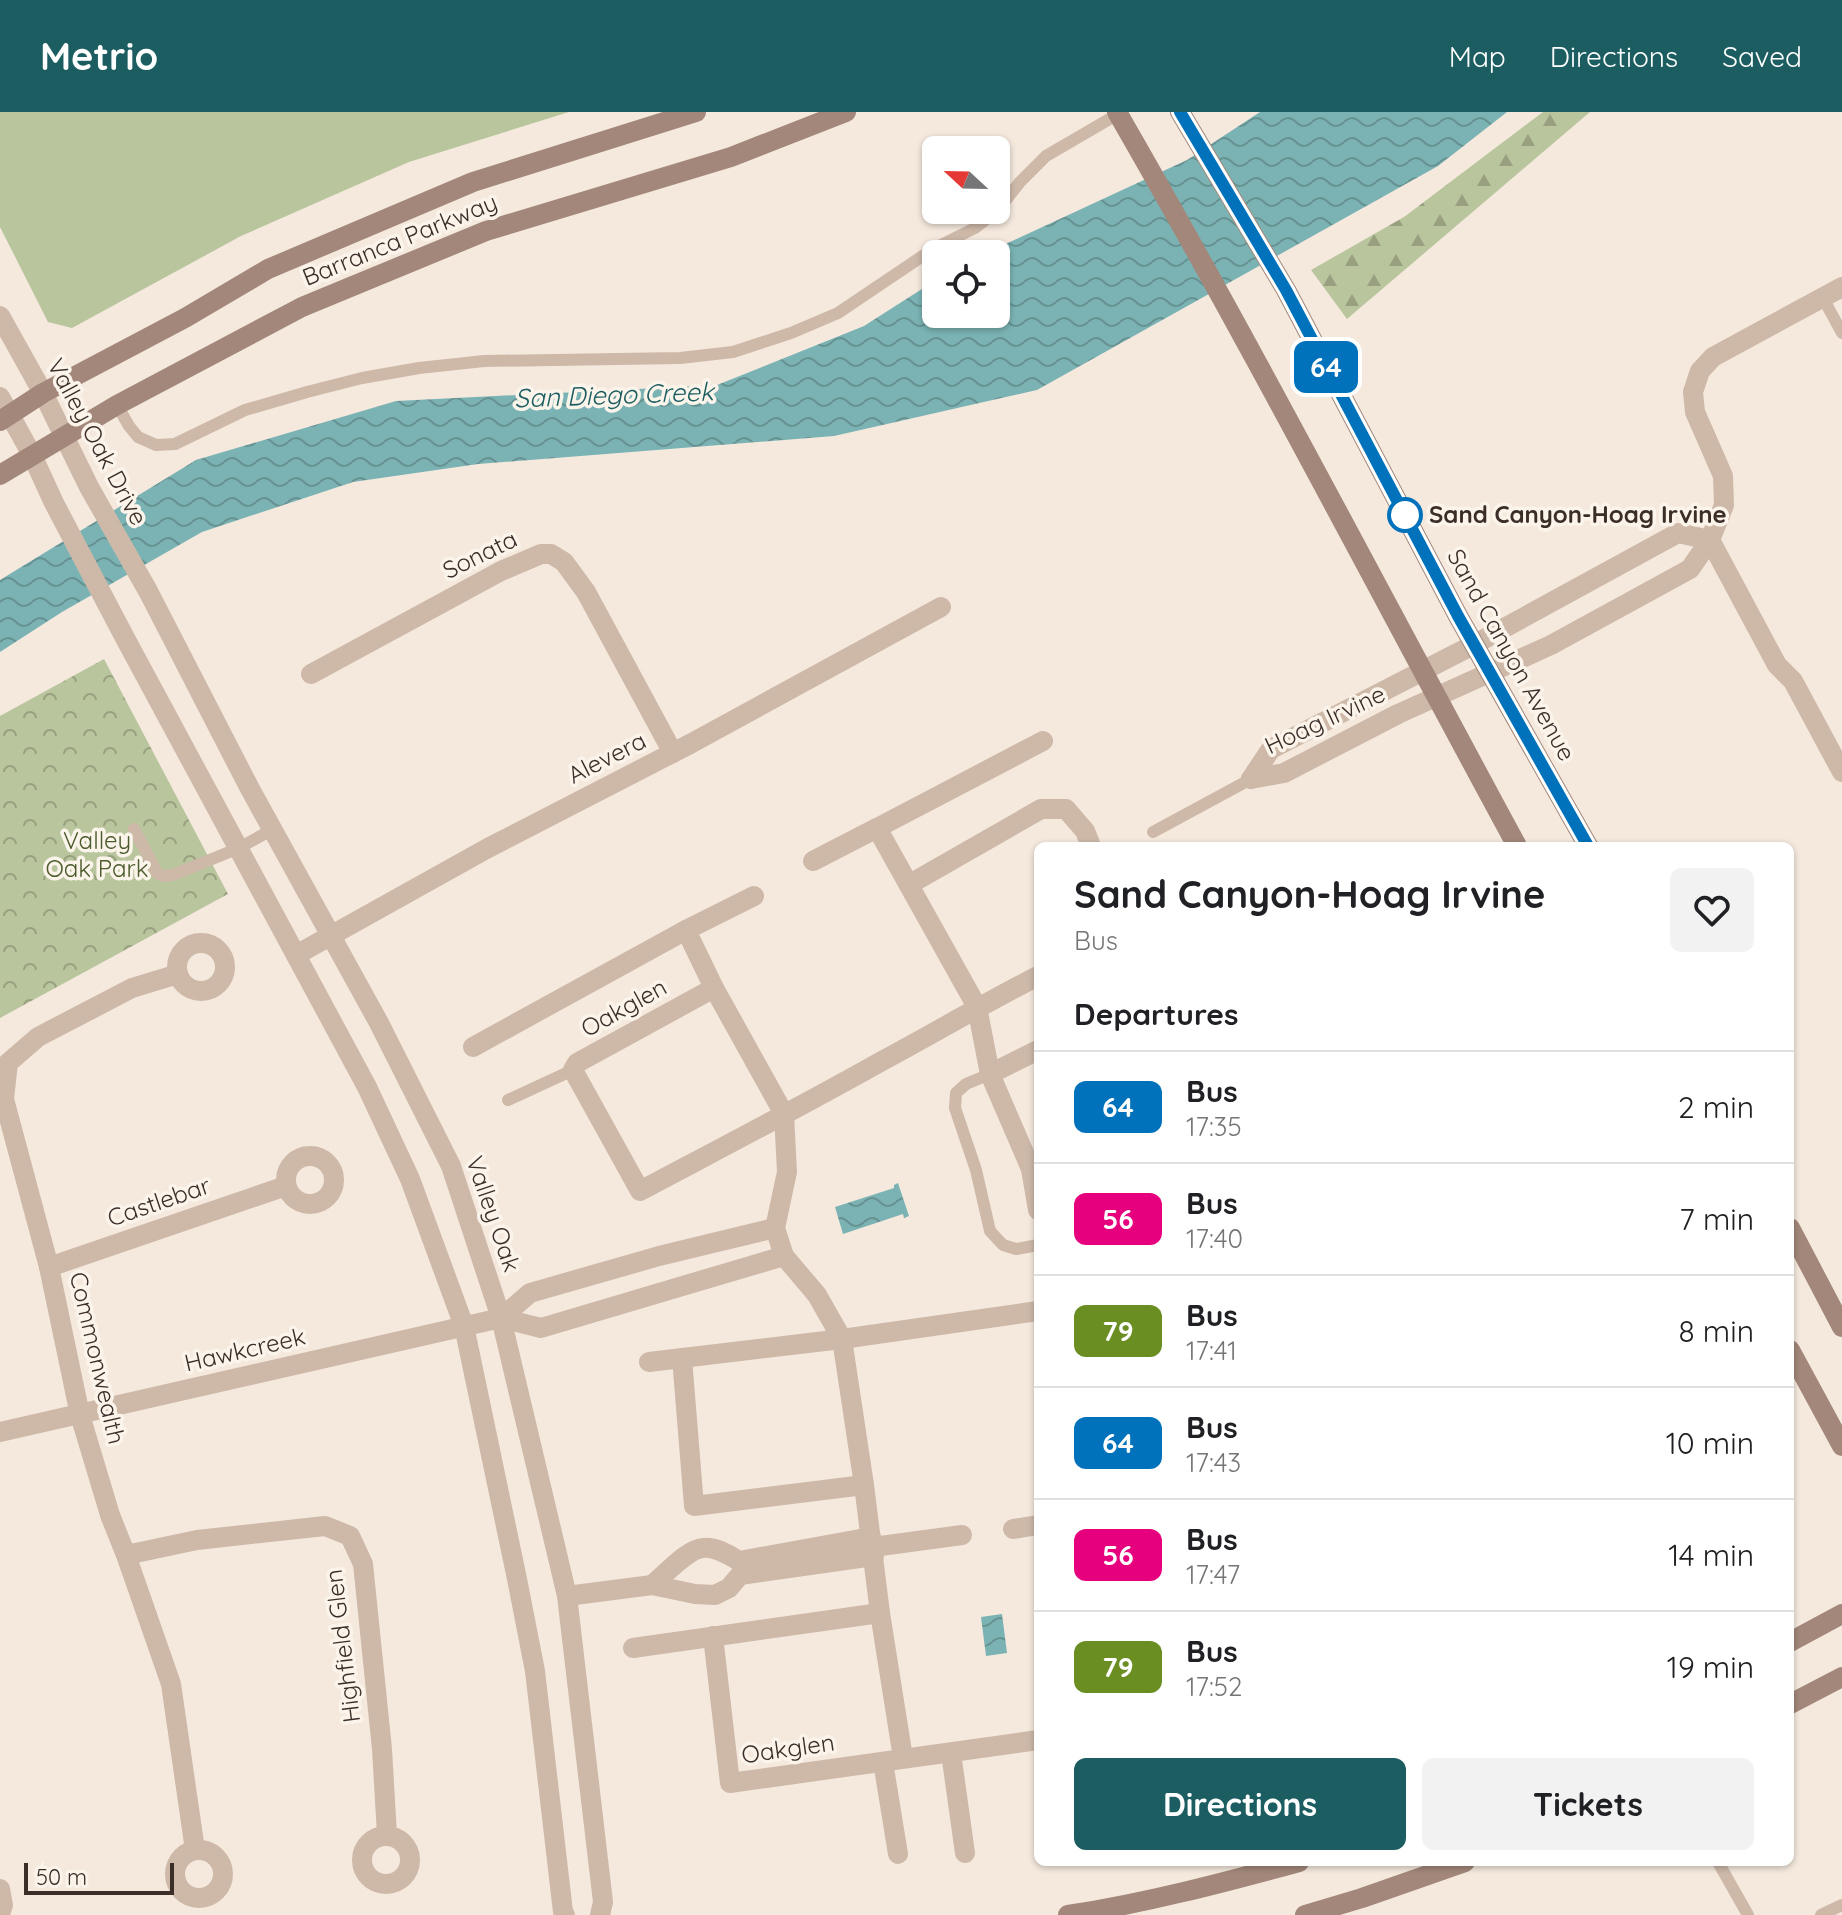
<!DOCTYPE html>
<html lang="en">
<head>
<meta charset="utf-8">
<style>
	:root { --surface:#fff; --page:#f2f2f2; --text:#202124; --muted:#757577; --line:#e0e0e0; --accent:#1b5d60 }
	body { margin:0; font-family:Quicksand,sans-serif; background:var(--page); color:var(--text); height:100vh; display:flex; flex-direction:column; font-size:30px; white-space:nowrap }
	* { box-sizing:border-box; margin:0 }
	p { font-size:26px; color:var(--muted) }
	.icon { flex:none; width:44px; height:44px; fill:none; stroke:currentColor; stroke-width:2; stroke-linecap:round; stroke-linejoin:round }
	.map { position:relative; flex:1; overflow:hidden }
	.details { position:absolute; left:1034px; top:730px; width:760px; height:1024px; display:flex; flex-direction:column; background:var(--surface); border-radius:12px; box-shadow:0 2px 6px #0004 }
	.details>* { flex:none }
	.badge { padding:0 16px; border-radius:12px; font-size:28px; line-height:52px }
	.needle { width:52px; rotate:292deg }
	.controls { position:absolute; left:922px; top:24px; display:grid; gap:16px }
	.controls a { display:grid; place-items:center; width:88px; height:88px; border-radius:12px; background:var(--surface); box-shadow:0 2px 6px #0004; font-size:40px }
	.scale { position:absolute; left:24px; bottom:20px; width:150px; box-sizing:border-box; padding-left:8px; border:4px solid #3b2e29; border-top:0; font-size:22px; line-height:28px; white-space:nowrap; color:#3b2e29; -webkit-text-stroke:6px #fbf4eb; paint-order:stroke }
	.map>.badge { position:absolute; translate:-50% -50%; box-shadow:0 0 0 4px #fff }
	h2 { padding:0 40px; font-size:30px; line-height:72px }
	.round { display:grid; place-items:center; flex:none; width:84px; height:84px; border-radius:12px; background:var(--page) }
	.summary { display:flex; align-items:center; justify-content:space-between; height:136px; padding:0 40px }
	h1 { font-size:38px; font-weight:700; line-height:60px }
	.button { display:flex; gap:16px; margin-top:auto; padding:16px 40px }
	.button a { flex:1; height:92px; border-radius:12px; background:var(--accent); color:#fff; font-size:32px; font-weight:700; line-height:92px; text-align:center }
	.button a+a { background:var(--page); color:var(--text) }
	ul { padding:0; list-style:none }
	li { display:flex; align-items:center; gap:24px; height:112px; padding:0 40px; border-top:2px solid var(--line) }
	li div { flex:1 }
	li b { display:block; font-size:30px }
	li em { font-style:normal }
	li .badge { min-width:88px; font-weight:700; text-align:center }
	header { display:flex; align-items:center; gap:48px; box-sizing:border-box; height:112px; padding:0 40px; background:var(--accent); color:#fff }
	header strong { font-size:38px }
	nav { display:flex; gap:44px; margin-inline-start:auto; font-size:28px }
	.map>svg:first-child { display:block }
	.grass { fill:#b9c59d }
	.forest { fill:url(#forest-firs) }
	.park { fill:url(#park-crowns) }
	.water { fill:url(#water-waves) }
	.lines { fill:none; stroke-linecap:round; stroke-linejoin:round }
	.service { stroke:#ceb9a9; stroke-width:12 }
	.minor { stroke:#ceb9a9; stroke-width:20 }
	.tertiary { stroke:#ceb9a9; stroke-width:20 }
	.secondary { stroke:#a2877a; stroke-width:20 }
	.line-casing { stroke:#fff; stroke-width:18 }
	.line { stroke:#0072bc; stroke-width:12 }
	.stop-dot { fill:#fff; stroke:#0072bc; stroke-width:4 }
	.labels { text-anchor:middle; stroke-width:7; stroke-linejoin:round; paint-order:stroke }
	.street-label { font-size:24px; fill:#3b2e29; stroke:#fbf4eb }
	.stop-label { font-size:24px; font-weight:bold; fill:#3b2e29; stroke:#fbf4eb; text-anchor:start }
	.park-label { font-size:24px; fill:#4b5b2b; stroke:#fbf4eb }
	.water-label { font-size:26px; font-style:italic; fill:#1b5d60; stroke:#fbf4eb }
</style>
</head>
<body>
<header>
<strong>Metrio</strong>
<nav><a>Map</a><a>Directions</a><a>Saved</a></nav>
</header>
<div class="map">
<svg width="1842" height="1803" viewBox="0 0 1842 1803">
	<defs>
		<pattern id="forest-firs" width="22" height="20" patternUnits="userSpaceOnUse" patternTransform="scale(2)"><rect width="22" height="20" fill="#b9c59d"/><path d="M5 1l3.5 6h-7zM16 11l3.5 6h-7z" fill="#98a080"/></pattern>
		<pattern id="park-crowns" width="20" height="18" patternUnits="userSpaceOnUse" patternTransform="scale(2)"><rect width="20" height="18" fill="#b9c59d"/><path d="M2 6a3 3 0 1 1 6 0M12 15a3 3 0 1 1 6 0" fill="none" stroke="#98a080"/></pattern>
		<pattern id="water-waves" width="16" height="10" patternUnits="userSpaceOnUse" patternTransform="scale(2)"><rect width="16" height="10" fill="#7bb3b4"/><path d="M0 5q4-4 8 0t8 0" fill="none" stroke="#669292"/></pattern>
	</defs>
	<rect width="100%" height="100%" fill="#f5e9de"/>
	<path class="grass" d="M 0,0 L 569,0 L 409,50 L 241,124 L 72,216 L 48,210 L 0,115 Z"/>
	<path class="forest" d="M 1543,0 L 1590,0 L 1347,207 L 1311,158 L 1404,105 Z"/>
	<path class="park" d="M 104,547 L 228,782 L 0,906 L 0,604 Z"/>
	<g class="water">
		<path d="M 1260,0 L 1507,0 L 1438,54 L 1037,278 L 834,324 L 478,352 L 353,370 L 202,420 L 62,500 L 0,540 L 0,468 L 196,348 L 396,289 L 717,273 L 864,214 L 936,168 L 936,202 L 996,202 L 996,142 L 984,142 L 1187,48 Z"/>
		<path d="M 898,1071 L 909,1104 L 904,1106 L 903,1102 L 843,1122 L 835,1095 L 894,1076 L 894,1073 Z"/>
		<path d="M 1002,1502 L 1007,1541 L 986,1544 L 981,1505 Z"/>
	</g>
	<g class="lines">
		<g class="service">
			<path d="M 1823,186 L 1842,221"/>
			<path d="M 117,293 L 129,314 L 138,325 L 156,333 L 175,332 L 245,298 L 307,280 L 362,266 L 419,256 L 484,249 L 680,246 L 733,240 L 791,221 L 838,201 L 933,137 L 975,116 L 998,98 L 1020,70 L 1046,44 L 1118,2"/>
			<path d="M 134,717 L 157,761 L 163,764 L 173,763 L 239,736 L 273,717"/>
			<path d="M 1153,720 L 1251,667"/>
			<path d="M 990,962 L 966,972 L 956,981 L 955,996 L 976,1058 L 990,1119 L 1003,1133 L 1016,1137 L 1038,1133"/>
			<path d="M 508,988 L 573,958"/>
			<path d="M 1718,1750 L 1748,1803"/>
			<path d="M 1821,1803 L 1842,1793"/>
		</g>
		<g class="minor">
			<path d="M 1710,428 L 1777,553 L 1793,569 L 1842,660"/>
			<path d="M 311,562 L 501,459 L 541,442 L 551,442 L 564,450 L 586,480 L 673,641"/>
			<path d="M 1251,667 L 1284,661 L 1398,602 L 1551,533 L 1690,457 L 1710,428 L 1724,393 L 1723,364 L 1695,300 L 1693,280 L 1700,259 L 1713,245 L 1842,175"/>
			<path d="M 1251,667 L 1271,637 L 1475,532 L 1678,421 L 1710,428"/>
			<path d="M 813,749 L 877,716"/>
			<path d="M 910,772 L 1041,697 L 1066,697 L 1085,719 L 1091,734"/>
			<path d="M 686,818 L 754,784"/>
			<circle cx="201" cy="855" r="24"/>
			<path d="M 296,843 L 488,736 L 690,632 L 941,495"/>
			<path d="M 178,862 L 132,876 L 38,925 L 8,951 L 4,987 L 49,1155 L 80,1303 L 110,1403 L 126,1443 L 171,1572 L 195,1738"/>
			<path d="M 714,876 L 577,951 L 573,958 L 640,1079 C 721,1036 802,994 882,949 C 934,921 985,891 1038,864"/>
			<path d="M 473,935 L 686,818 L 714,876 L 784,1002 L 787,1060 L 775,1116 L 784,1144 L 817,1183 L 842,1227 L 864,1373 L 880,1501 L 903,1646"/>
			<path d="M 990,962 L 1038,938"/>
			<circle cx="310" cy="1068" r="24"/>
			<path d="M 1038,1098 L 1031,1057 L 990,962 L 977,895 L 877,716 L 1043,629"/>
			<path d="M 49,1155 L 286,1074"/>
			<path d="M 682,1246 L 694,1394 L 864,1373"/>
			<path d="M 649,1250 L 842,1227 L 1038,1199"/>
			<path d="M 1013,1417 L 1038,1413"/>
			<path d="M 873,1435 L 962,1423"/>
			<path d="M 126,1443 L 197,1428 L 325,1414 L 350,1424 L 363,1452 L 382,1637 L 387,1723"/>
			<path d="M 652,1473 C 665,1463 687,1437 703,1436 C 715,1434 729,1443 739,1449 L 871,1425"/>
			<path d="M 567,1484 L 652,1473 L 695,1482 L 715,1483 L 729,1476 L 740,1463 L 874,1444"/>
			<path d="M 713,1524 L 730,1671 L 1038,1628"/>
			<path d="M 633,1536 L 880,1501"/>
			<path d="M 951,1641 L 965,1741"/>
			<path d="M 883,1650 L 898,1742"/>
			<circle cx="386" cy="1748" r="24"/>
			<circle cx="199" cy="1762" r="24"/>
			<path d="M 0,1777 L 3,1793 L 0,1802"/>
		</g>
		<g class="tertiary">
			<path d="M 0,204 L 43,281 L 89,375 L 148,479 L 249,675 L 379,911 L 451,1054 L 501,1206 L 567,1484 L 603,1790 L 600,1803"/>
			<path d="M 0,285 L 32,343 L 54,391 L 125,526 L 367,975 L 410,1067 L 464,1214 L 517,1467 L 535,1559 L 563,1800 L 565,1803"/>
			<path d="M 501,1206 L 530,1181 L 659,1144 L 775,1116"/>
			<path d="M 0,1320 L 501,1206 L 541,1216 L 784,1144"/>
		</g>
		<g class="secondary">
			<path d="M 1117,0 C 1256,241 1384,489 1517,734"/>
			<path d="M 1180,0 L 1286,178 L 1458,504 L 1588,734"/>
			<path d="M 0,309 L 43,281 L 185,206 L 268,157 L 473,70 L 696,0"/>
			<path d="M 0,363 L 117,293 L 302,195 L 486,119 L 731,45 L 846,0"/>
			<path d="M 1790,1116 L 1842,1215"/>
			<path d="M 1790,1238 L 1842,1334"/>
			<path d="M 1790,1530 L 1842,1502"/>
			<path d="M 1790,1592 L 1842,1565"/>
			<path d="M 1068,1803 C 1146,1791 1222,1771 1299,1750"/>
			<path d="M 1305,1803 L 1362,1786 L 1465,1750"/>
		</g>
	</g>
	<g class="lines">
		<g class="line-casing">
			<path id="line" d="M 1180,0 L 1286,178 L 1458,504 L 1588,734"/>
		</g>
		<use href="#line" class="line"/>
	</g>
	<circle class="stop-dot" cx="1405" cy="403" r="16"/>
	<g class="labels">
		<g class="street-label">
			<text transform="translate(400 128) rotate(-22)" y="8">Barranca Parkway</text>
			<text transform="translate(97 330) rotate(62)" y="8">Valley Oak Drive</text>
			<text transform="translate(480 443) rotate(-26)" y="8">Sonata</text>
			<text transform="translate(1511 543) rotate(61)" y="8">Sand Canyon Avenue</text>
			<text transform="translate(1325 608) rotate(-25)" y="8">Hoag Irvine</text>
			<text transform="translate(607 646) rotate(-27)" y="8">Alevera</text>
			<text transform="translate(624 896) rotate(-29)" y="8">Oakglen</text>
			<text transform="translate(159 1090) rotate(-19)" y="8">Castlebar</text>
			<text transform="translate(493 1102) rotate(71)" y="8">Valley Oak</text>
			<text transform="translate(245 1238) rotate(-13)" y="8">Hawkcreek</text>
			<text transform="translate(97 1246) rotate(77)" y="8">Commonwealth</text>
			<text transform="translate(343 1534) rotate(-97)" y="8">Highfield Glen</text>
			<text transform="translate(788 1637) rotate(-8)" y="8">Oakglen</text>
		</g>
		<g class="stop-label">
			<text x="1429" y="411">Sand Canyon-Hoag Irvine</text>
		</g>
		<g class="park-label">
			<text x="97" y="737">Valley<tspan x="97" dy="28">Oak Park</tspan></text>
		</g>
		<g class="water-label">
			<text transform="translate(614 283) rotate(-2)" y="9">San Diego Creek</text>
		</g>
	</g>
</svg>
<div class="controls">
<a><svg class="needle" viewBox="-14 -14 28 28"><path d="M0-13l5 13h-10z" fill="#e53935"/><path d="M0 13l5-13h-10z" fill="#757577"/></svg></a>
<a><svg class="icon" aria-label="locate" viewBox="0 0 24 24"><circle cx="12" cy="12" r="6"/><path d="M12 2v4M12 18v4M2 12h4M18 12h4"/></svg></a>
</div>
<div class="scale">50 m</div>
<b class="badge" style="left:1326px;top:255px;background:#0072bc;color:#fff">64</b>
<section class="details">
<div class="summary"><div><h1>Sand Canyon-Hoag Irvine</h1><p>Bus</p></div><a class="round"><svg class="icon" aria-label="heart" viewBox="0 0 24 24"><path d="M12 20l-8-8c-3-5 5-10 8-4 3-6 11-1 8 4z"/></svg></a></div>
<h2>Departures</h2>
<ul>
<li><span class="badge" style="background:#0072bc;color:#fff">64</span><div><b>Bus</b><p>17:35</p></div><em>2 min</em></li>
<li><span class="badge" style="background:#e6007e;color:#fff">56</span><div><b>Bus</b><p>17:40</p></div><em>7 min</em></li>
<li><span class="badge" style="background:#6b8e23;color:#fff">79</span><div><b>Bus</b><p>17:41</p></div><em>8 min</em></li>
<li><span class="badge" style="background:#0072bc;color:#fff">64</span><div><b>Bus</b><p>17:43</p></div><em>10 min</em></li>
<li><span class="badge" style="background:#e6007e;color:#fff">56</span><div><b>Bus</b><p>17:47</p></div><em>14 min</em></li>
<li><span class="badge" style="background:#6b8e23;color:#fff">79</span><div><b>Bus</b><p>17:52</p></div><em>19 min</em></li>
</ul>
<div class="button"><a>Directions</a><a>Tickets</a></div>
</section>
</div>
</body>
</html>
